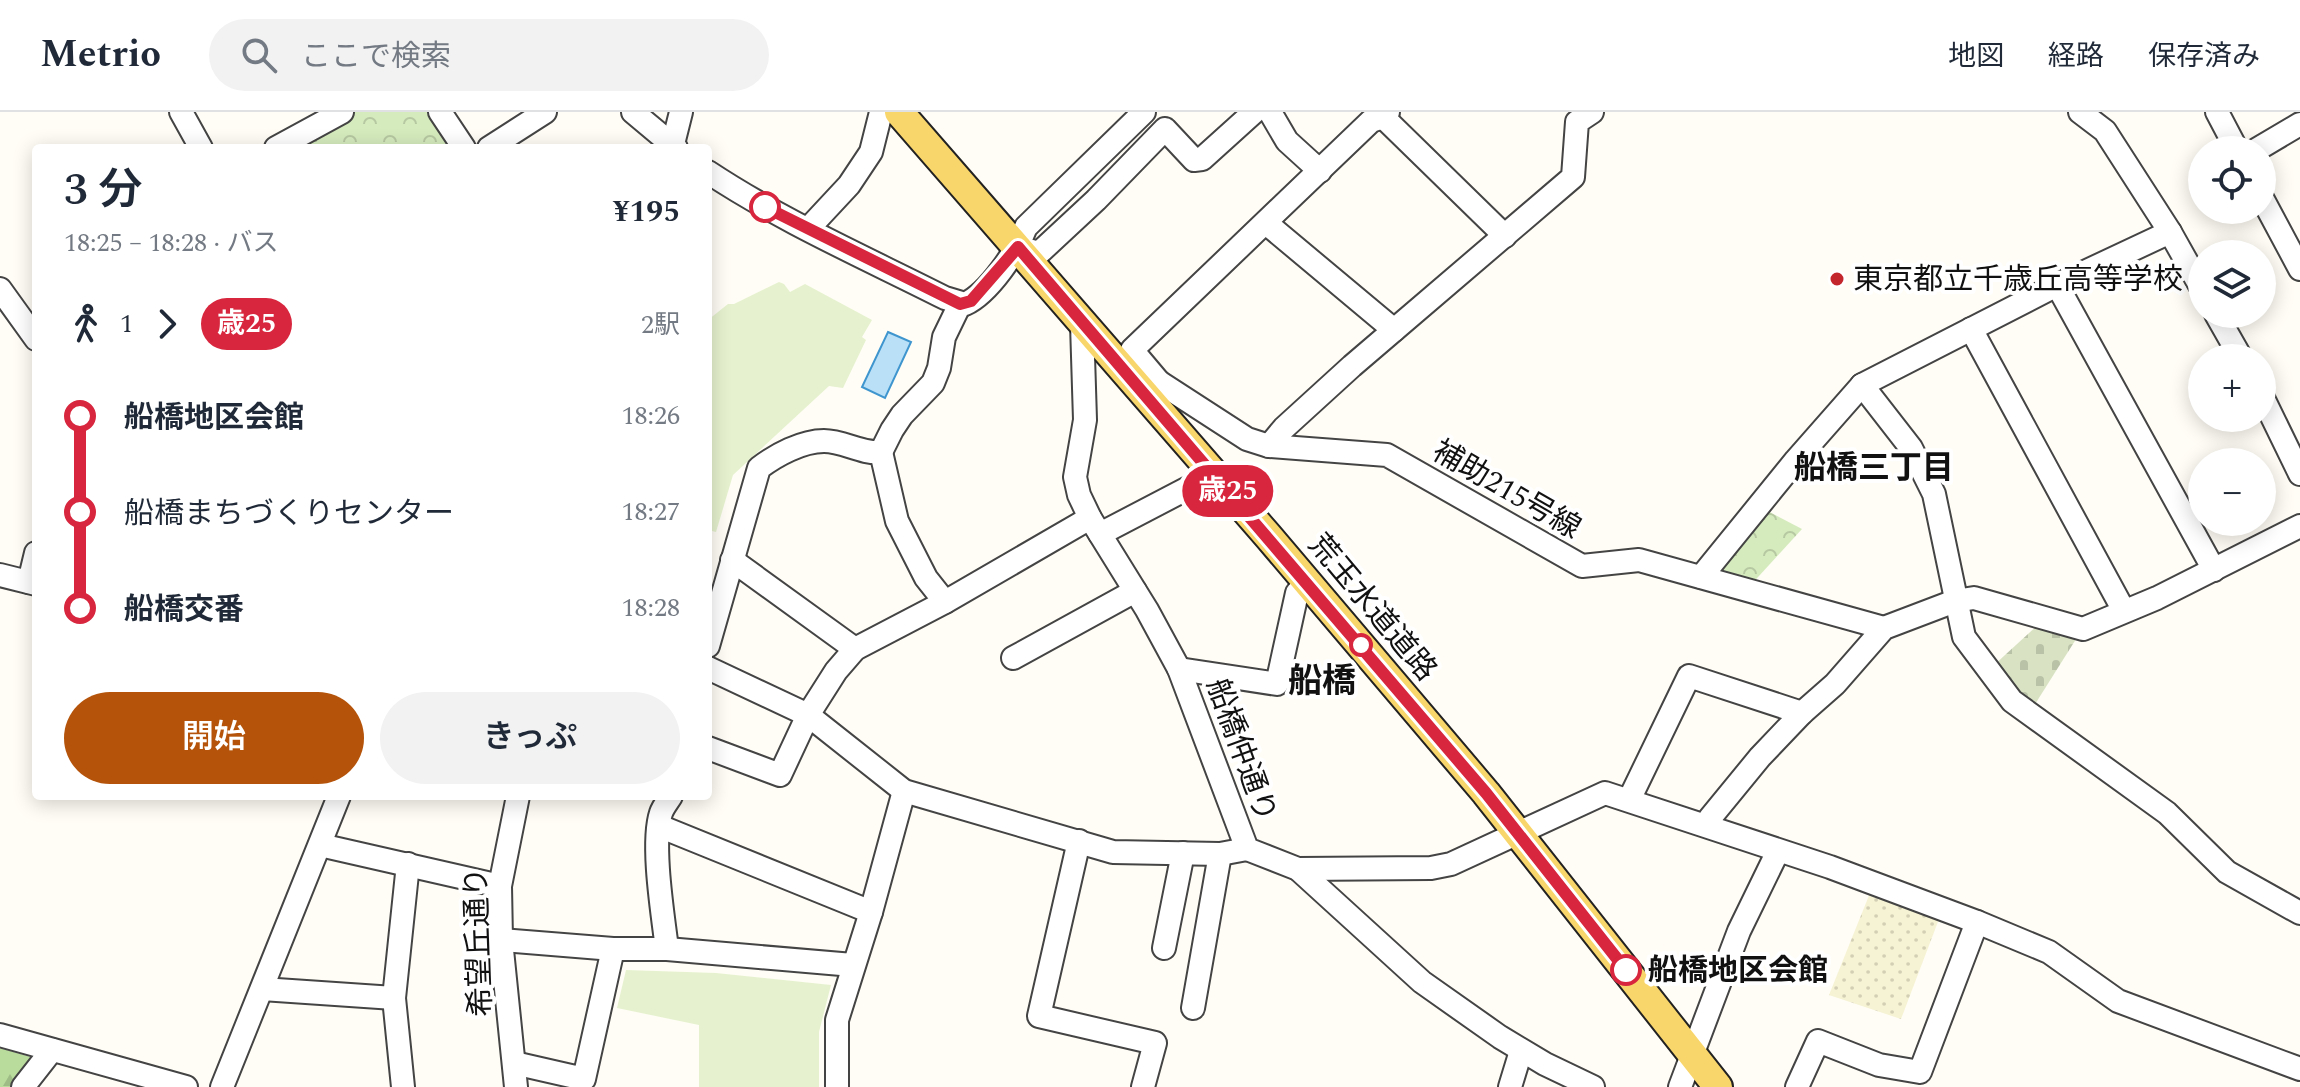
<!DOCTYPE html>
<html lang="ja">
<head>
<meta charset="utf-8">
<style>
	:root { --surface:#fff; --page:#f2f2f3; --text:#1f2937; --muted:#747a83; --line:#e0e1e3; --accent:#b45309 }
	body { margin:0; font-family:Spectral,"Noto Sans JP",serif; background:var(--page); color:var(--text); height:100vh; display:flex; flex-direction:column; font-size:30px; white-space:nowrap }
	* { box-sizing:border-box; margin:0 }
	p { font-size:26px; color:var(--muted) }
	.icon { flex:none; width:44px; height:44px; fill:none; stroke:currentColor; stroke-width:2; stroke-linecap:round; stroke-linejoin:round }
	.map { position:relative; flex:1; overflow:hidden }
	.side { position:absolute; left:32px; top:32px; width:680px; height:656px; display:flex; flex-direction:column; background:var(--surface); border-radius:8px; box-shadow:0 4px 20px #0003 }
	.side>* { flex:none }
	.badge { padding:0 16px; border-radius:26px; font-size:28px; line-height:52px }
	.fabs { position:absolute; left:2188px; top:24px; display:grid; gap:16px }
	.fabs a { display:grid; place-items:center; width:88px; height:88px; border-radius:50%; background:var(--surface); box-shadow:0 4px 20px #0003; font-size:40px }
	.map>.badge { position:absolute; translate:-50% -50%; box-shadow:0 0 0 4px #fff }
	.legs { display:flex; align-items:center; gap:12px; height:88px; padding:0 32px; font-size:26px }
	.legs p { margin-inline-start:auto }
	.summary { display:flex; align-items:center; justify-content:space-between; height:136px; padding:0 32px }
	h1 { font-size:44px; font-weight:600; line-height:60px }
	.primary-button { display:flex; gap:16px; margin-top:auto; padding:16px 32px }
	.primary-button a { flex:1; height:92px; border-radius:48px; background:var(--accent); color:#fff; font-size:32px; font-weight:600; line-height:92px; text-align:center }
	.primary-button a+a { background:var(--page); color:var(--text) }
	ul { padding:0 32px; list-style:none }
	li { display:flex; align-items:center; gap:28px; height:96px; font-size:30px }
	li i { display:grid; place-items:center; width:12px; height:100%; margin:0 10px; background:currentColor }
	li i::after { content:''; width:20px; height:20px; margin:-10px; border:6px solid; border-radius:50%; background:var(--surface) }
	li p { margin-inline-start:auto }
	li:first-child i { background:linear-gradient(#0000 50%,currentColor 0) }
	li:last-child i { background:linear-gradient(currentColor 50%,#0000 0) }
	header { display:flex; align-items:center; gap:48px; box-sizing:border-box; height:112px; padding:0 40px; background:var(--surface); border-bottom:2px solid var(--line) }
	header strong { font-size:38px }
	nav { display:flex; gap:44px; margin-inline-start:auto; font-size:28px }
	.search { width:560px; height:72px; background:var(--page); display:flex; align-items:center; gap:20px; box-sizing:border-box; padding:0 28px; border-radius:44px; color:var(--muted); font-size:30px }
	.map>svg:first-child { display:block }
	.farmland { fill:url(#farmland-dots) }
	.forest { fill:url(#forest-firs) }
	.cemetery { fill:url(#cemetery-stones) }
	.park { fill:url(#park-crowns) }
	.pitch { fill:#e6f2cf }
	.water { fill:#b9e0f7; stroke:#3f96cf; stroke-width:2 }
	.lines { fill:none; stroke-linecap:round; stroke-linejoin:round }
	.minor-casing { stroke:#444; stroke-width:26 }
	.major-casing { stroke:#222; stroke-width:32 }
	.minor { stroke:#fff; stroke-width:22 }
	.major { stroke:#f9d66b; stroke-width:28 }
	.line-1-casing { stroke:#fff; stroke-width:18 }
	.line-1 { stroke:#d7263d; stroke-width:12 }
	.stop-1-dot { fill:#fff; stroke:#d7263d; stroke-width:4 }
	.poi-dot { fill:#c4262e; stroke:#fff; stroke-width:3 }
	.labels { text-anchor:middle; stroke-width:8; stroke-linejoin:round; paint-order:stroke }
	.poi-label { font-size:30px; fill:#111; stroke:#fff; text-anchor:start }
	.street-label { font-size:30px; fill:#111; stroke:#fff }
	.stop-label { font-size:30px; font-weight:bold; fill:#111; stroke:#fff; text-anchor:start }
	.neighbourhood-label { font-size:32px; font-weight:bold; fill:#111; stroke:#fff }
	.quarter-label { font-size:34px; font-weight:bold; fill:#111; stroke:#fff }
</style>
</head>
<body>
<header>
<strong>Metrio</strong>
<div class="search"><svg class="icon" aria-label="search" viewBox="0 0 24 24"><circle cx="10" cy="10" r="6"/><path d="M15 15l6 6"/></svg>ここで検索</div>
<nav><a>地図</a><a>経路</a><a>保存済み</a></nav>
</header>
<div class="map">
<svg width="2300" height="975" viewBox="0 0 2300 975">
	<defs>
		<pattern id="farmland-dots" width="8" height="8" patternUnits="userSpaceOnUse" patternTransform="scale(2)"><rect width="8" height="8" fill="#f6f3d4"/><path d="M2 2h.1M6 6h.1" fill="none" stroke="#d2cfb5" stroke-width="1.8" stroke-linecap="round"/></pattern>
		<pattern id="forest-firs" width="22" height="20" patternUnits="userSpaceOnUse" patternTransform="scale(2)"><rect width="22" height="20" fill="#b9dc9c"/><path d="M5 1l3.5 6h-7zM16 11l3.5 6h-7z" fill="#9ebc85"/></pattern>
		<pattern id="cemetery-stones" width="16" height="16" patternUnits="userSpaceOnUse" patternTransform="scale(2)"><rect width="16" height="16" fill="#d9e3c4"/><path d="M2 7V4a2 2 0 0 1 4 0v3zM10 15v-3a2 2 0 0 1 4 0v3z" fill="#b9c2a7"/></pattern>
		<pattern id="park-crowns" width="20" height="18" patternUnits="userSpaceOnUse" patternTransform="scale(2)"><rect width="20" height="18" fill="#d5ebbd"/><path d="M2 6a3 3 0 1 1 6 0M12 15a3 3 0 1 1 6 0" fill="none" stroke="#b6c8a1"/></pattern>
	</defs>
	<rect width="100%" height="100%" fill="#fffdf5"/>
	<path class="farmland" d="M 1872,776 L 1939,807 L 1901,907 L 1829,883 Z"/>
	<path class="forest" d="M 0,936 L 34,946 L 12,975 L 0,975 Z"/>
	<path class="cemetery" d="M 2039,512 L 2078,524 L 2032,597 L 1993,554 Z"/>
	<g class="park">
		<path d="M 355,0 L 428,0 L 454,36 L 300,36 L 344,11 Z"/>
		<path d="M 1760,395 L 1802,417 L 1748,476 L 1704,464 Z"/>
	</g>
	<g class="pitch">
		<path d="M 779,170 L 784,172 L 790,180 L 805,172 L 872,208 L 862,225 L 866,228 L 843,276 L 829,274 L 733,363 L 716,420 L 708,418 L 708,208 L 728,192 L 734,192 Z"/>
		<path d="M 626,858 L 716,861 L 831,873 L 819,920 L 819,975 L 699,975 L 699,913 L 617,896 Z"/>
	</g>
	<path class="water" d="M 888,220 L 911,230 L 885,286 L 862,275 Z"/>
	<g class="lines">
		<g class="minor-casing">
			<g id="minor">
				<path d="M 181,0 L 201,36"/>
				<path d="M 440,0 L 464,36"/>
				<path d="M 633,0 L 676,36"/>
				<path d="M 1270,0 L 1287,29 L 1320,59"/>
				<path d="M 2080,0 L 2105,19 L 2170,120 L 2202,177"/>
				<path d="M 2217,0 L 2237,38"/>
				<path d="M 1383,5 L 1505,124"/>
				<path d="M 276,36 L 342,0"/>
				<path d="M 489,36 L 545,0"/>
				<path d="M 672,36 L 681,0"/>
				<path d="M 2256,38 L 2300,12"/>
				<path d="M 708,60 C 782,109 866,146 945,186 L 965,192 C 989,181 1017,139 1026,115 L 1144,0"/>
				<path d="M 2262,86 L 2300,157"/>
				<path d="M 1266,111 L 1394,218"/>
				<path d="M 808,117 L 849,73 L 871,40 L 881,0"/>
				<path d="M 1018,135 L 1039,141 L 1096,88 L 1165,17 L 1194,48 L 1202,47 L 1254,0"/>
				<path d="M 2057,173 L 2214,458"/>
				<path d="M 0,177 L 36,227"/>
				<path d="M 2216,202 L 2241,246"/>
				<path d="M 1082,212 L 1085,308 L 1075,365 L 1079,383 L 1090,406 L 1147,498 L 1179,557 L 1247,737 L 1298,757 L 1422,870 L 1500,925 L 1545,952 L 1593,975"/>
				<path d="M 1971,217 L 2124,499"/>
				<path d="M 1159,270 L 1247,327 L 1269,334 L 1387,343 L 1582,454 L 1639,448 L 1884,516"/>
				<path d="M 1862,273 L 1911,336 L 1934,382 L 1964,525 L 2012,589 L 2167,701 L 2227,760 L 2300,801"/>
				<path d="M 1149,280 L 1159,270 L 1132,238 L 1371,9 L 1383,5 L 1388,0"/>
				<path d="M 2262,284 L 2300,362"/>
				<path d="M 1269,334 L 1284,316 L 1352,254 L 1573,65 L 1577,10 L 1592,0"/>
				<path d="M 881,340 L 897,409 L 926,466 L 945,490"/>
				<path d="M 1100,422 L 1213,363"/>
				<path d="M 732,448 L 855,537"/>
				<path d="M 0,463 L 36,472"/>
				<path d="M 1701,465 L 1796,348 L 1862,273 L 2057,173 L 2170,120"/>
				<path d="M 29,470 L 36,441"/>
				<path d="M 708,534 L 759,356 C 776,343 802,329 824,329 C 844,329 861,342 881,340 L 892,318 L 902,303 L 933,271 L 939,256 L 944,225 L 960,192"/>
				<path d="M 1013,546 L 1135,479"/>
				<path d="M 708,556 L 808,603 L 904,679 L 1113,740 L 1220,742 L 1247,737"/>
				<path d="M 1179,557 L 1277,572 L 1297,481 L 1307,470"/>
				<path d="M 708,636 L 780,663 L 808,603 L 836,559 L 855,537 L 945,490 L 1090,406"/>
				<path d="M 1629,688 L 1689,564 L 1802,601"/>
				<path d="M 659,714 L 871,800"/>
				<path d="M 1708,714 L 1710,706 L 1760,645 L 1802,601 L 1835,572 L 1884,516 L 1955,489 L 1974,486 L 2083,517 L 2157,486 L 2300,414"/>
				<path d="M 1079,729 L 1039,904 L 1155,931 L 1143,975"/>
				<path d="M 320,733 L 500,774"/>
				<path d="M 1298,757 L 1431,756 L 1451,752 L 1605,681 L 1830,755 L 1977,810 L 2049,840 L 2118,889 L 2300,957"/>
				<path d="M 501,828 L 613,837 L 667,837 L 853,853"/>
				<path d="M 1164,836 L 1183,741"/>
				<path d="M 667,837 C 663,804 651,731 661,701 C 663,695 668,689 671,684"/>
				<path d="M 262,877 L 394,886"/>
				<path d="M 1193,896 L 1220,742"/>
				<path d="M 0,923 L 186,975"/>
				<path d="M 514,951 L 584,967 L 613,837"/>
				<path d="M 23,975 L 52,938"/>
				<path d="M 222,975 L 339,684"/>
				<path d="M 403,975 L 394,886 L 408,752"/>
				<path d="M 516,975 L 501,828 L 500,774 L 518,684"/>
				<path d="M 837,975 L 837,908 L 871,800 L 904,679"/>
				<path d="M 1510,975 L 1521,939"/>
				<path d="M 1680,975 L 1739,819 L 1778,739"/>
				<path d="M 1797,975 L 1818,929 L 1879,953 L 1920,960 L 1977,810"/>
			</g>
		</g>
		<g class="major-casing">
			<path id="major" d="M 899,0 L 1268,424 L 1486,681 L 1718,975"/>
		</g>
		<use href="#minor" class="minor"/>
		<use href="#major" class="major"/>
	</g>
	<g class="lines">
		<g class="line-1-casing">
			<path id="line-1" d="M 765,95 L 960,192 L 971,189 L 1018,135 L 1486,681 L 1626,858"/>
		</g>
		<use href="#line-1" class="line-1"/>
	</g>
	<g class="stop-1-dot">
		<circle cx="765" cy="95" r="14"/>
		<circle cx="1361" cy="533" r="10"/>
		<circle cx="1626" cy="858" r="14"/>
	</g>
	<circle class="poi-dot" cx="1837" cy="167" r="8"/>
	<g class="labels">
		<g class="poi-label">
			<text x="1853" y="177">東京都立千歳丘高等学校</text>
		</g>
		<g class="street-label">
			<text transform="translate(1507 377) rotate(30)" y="10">補助215号線</text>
			<text transform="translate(1373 495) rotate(50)" y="10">荒玉水道道路</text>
			<text transform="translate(1242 638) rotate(70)" y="10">船橋仲通り</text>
			<text transform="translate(478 830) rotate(-92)" y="10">希望丘通り</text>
		</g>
		<g class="stop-label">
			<text x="1648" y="868">船橋地区会館</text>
		</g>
		<g class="neighbourhood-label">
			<text x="1874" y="366">船橋三丁目</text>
		</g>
		<g class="quarter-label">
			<text x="1322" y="580">船橋</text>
		</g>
	</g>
</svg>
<div class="fabs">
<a><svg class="icon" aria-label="locate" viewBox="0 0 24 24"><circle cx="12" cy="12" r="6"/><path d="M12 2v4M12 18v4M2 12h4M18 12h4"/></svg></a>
<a><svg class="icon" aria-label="layers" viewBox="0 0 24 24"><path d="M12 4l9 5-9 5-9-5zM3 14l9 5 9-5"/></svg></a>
<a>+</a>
<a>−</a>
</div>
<b class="badge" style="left:1228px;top:379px;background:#d7263d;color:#fff">歳25</b>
<section class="side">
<div class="summary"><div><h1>3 分</h1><p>18:25 – 18:28 · バス</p></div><b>¥195</b></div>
<div class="legs"><svg class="icon" aria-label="walk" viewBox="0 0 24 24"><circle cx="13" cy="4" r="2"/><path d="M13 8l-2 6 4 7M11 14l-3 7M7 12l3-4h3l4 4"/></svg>1<svg class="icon" aria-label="forward" viewBox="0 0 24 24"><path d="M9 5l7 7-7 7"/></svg><b class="badge" style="background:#d7263d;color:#fff">歳25</b><p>2駅</p></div>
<ul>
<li><i style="color:#d7263d"></i><b>船橋地区会館</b><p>18:26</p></li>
<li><i style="color:#d7263d"></i><span>船橋まちづくりセンター</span><p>18:27</p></li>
<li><i style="color:#d7263d"></i><b>船橋交番</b><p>18:28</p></li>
</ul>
<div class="primary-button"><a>開始</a><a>きっぷ</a></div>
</section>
</div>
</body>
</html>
